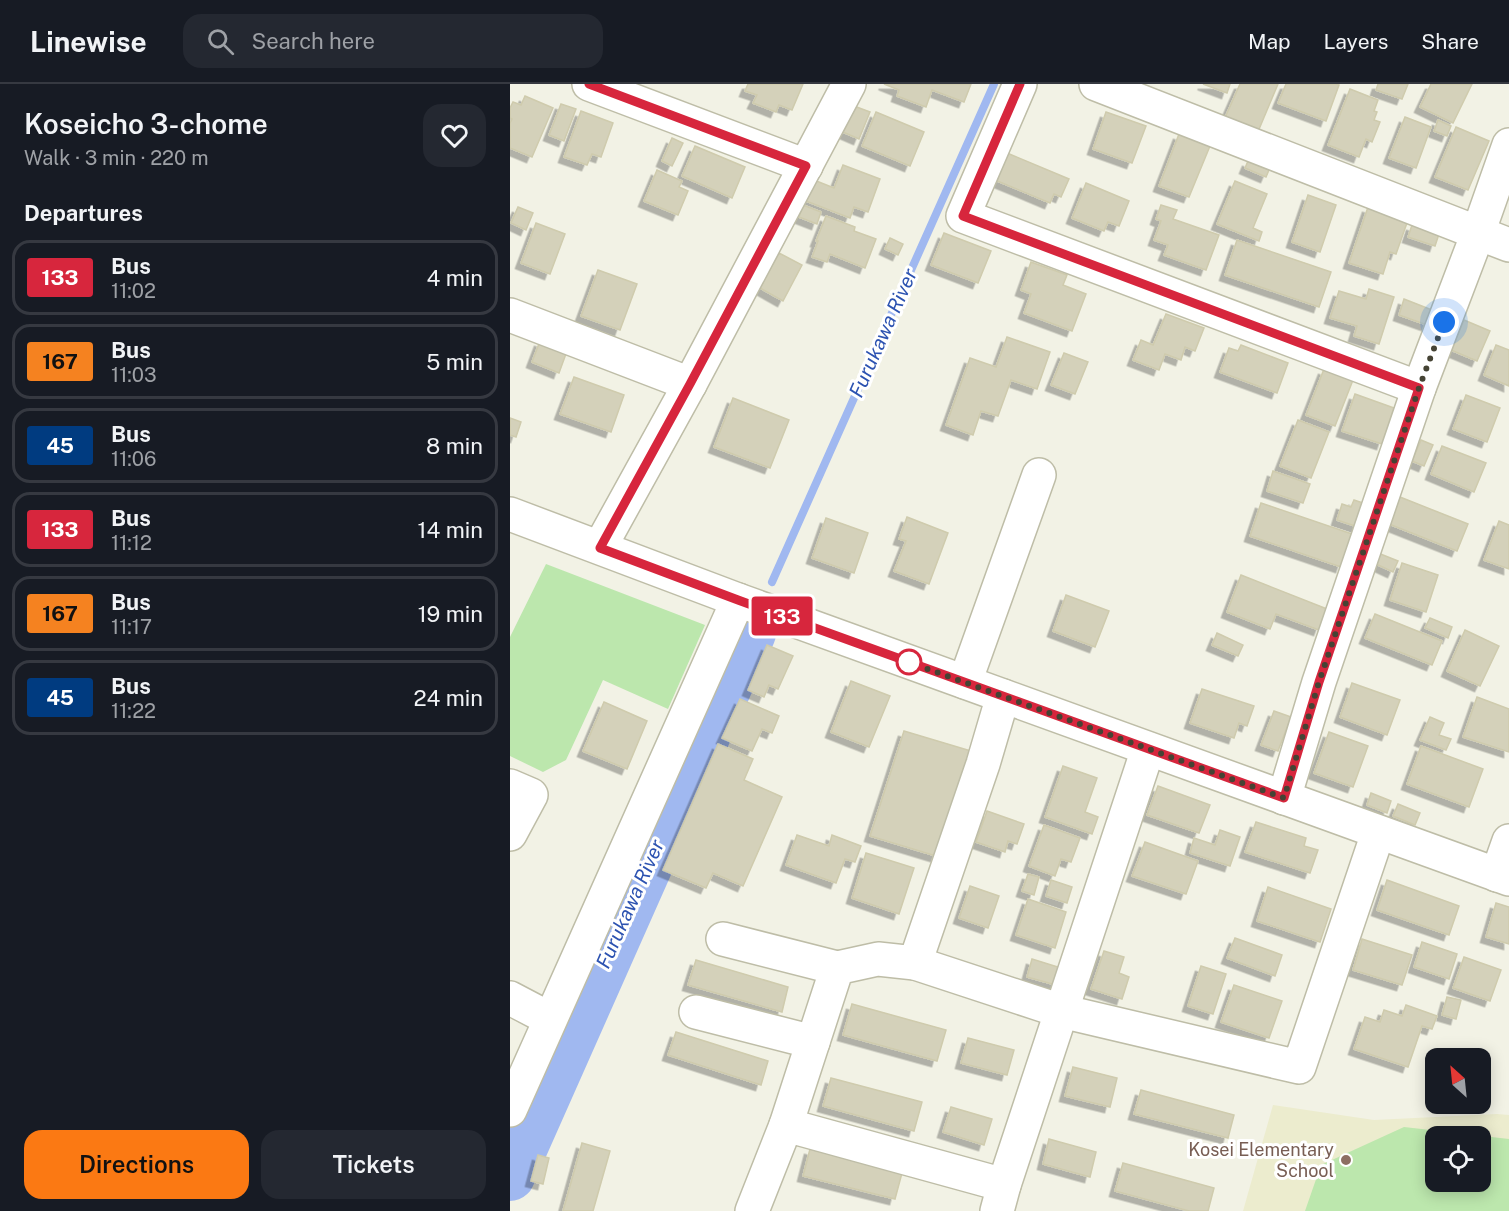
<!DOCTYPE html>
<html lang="en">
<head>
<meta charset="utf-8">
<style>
	:root { --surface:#171b24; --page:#242831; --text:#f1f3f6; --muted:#9ea1a6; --line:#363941; --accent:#fb7913 }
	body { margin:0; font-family:"Public Sans",sans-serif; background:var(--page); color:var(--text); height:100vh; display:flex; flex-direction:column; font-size:22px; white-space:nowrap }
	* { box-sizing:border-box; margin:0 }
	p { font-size:20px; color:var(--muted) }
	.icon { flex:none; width:33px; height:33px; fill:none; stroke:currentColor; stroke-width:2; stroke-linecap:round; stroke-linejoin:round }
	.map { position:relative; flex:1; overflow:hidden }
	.drawer { display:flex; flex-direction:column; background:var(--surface); width:510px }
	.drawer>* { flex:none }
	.badge { padding:0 12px; border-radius:4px; font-size:21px; line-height:39px }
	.needle { width:39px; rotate:333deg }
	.buttons { position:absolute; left:915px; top:964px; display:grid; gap:12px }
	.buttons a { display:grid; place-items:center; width:66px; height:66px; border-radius:12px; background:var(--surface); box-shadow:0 3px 15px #0003; font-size:30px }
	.you { position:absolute; width:30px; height:30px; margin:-15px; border:4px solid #fff; border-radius:50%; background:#1a73e8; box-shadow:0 0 0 9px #1a73e833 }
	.map>.badge { position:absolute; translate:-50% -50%; box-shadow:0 0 0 3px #fff }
	h2 { padding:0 24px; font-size:22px; line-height:54px }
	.round { display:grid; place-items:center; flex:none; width:63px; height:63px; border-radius:18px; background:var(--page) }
	.overview { display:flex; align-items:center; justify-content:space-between; height:102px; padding:0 24px }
	h1 { font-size:28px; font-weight:600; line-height:45px }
	.button { display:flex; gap:12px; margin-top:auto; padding:12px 24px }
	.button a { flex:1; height:69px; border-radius:18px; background:var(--accent); color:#111; font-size:24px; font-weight:600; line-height:69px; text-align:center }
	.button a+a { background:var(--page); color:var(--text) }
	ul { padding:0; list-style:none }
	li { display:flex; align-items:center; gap:18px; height:75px; margin:0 12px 9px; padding:0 12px; border:3px solid var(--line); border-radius:18px }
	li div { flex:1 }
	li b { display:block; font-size:22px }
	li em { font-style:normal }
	li .badge { min-width:66px; font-weight:700; text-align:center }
	header { display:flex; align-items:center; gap:36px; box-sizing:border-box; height:84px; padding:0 30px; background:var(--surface); border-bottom:2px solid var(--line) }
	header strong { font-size:28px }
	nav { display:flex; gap:33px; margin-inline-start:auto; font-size:21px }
	.search { width:420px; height:54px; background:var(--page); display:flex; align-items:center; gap:15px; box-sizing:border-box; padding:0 21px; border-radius:18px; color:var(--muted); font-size:22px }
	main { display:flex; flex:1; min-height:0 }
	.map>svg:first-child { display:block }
	.education { fill:#ececce; fill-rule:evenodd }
	.green { fill:#bce7ad; fill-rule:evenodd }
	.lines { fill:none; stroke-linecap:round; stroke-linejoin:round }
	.stream { stroke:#a0b8f0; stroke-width:8 }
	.river { stroke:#a0b8f0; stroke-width:50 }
	.building { fill:#d4d1ba; stroke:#cfcbad; stroke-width:1.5; filter:url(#shadow) }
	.minor-casing { stroke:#bebda7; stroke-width:36 }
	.minor { stroke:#fff; stroke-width:33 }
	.line-casing { stroke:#fff; stroke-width:14 }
	.line { stroke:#d7263d; stroke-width:9 }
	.walk { stroke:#454334; stroke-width:6; stroke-dasharray:0 10.8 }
	.stop-dot { fill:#fff; stroke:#d7263d; stroke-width:3 }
	.education-dot { fill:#8d6e63; stroke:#fff; stroke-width:2 }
	.labels { text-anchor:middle; stroke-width:6; stroke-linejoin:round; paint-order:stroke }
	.education-label { font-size:18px; fill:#785e54; stroke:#fff; text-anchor:end }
	.water-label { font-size:20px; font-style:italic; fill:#2d53b1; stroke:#fff }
</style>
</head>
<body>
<header>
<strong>Linewise</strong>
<div class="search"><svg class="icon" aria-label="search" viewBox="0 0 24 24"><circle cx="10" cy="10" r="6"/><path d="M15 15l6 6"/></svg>Search here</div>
<nav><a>Map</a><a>Layers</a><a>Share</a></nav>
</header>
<main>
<section class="drawer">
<div class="overview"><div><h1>Koseicho 3-chome</h1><p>Walk · 3 min · 220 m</p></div><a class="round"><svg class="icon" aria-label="heart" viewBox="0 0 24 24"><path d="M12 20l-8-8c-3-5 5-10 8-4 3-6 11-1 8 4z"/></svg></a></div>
<h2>Departures</h2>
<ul>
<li><span class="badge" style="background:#d7263d;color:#fff">133</span><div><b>Bus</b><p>11:02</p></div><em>4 min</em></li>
<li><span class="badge" style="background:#f58220;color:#111">167</span><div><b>Bus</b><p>11:03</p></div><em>5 min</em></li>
<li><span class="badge" style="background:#003b80;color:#fff">45</span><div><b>Bus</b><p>11:06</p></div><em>8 min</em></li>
<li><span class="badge" style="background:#d7263d;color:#fff">133</span><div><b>Bus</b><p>11:12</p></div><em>14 min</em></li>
<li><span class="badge" style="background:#f58220;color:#111">167</span><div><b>Bus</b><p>11:17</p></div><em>19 min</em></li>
<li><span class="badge" style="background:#003b80;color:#fff">45</span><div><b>Bus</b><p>11:22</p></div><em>24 min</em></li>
</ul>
<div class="button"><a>Directions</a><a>Tickets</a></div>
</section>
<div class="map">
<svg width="999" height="1127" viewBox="0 0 999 1127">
	<defs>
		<filter id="shadow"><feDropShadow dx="-5.5" dy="5.5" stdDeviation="0" flood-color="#0004"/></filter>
	</defs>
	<rect width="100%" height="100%" fill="#f2f2e5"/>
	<path class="education" d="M 763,1021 L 864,1036 L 987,1030 L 999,1031 L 999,1127 L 733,1127 ZM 926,1053 L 970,1053 L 970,1098 L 926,1098 Z"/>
	<g class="green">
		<path d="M 36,480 L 195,541 L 158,625 L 93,596 L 56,676 L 33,688 L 0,672 L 0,553 Z"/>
		<path d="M 894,1043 L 999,1055 L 999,1127 L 795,1127 L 811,1081 ZM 926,1053 L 970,1053 L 970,1098 L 926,1098 Z"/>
	</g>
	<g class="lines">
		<path class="stream" d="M 262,498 L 484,0"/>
		<path class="river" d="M 0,1092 L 241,549"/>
	</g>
	<g class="building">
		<path d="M 238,0 L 293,0 L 282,26 L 269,21 L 266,28 L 243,19 L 247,11 L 235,7 Z"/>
		<path d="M 374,0 L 461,0 L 454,18 L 422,6 L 416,23 L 387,12 L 389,6 Z"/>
		<path d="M 693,0 L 720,0 L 717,9 Z"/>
		<path d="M 730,0 L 768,0 L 747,50 L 714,36 Z"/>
		<path d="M 776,0 L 826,0 L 829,1 L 816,37 L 768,19 Z"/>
		<path d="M 868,0 L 898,0 L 892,15 L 866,6 Z"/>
		<path d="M 921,0 L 962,0 L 943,39 L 910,23 Z"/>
		<path d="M 840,5 L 868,16 L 864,27 L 867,28 L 864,36 L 870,38 L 862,58 L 856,55 L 849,73 L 818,61 Z"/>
		<path d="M 15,12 L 43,24 L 22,73 L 0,64 L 0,39 L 2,35 L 0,34 L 0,24 L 3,18 L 11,21 Z"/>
		<path d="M 51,20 L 66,25 L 54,57 L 39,51 Z"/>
		<path d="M 344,22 L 360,28 L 349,55 L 333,48 Z"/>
		<path d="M 71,27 L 103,39 L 91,73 L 82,70 L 77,81 L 54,73 Z"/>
		<path d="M 366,28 L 414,48 L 400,82 L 352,62 Z"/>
		<path d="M 596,28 L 636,42 L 622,79 L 583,65 Z"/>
		<path d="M 895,33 L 921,43 L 906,84 L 879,74 Z"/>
		<path d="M 928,36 L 941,42 L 937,52 L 924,47 Z"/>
		<path d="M 946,43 L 979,57 L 958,106 L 925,93 Z"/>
		<path d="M 669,50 L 700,62 L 679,113 L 649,102 Z"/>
		<path d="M 162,54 L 173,59 L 162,82 L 152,77 Z"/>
		<path d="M 185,62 L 235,83 L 222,114 L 172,92 Z"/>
		<path d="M 497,69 L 559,95 L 551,113 L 544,110 L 540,119 L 485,96 Z"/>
		<path d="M 738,77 L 759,86 L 756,93 L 735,84 Z"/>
		<path d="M 333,81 L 370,95 L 358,128 L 344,123 L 340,134 L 296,117 L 304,96 L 324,104 Z"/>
		<path d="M 147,86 L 172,97 L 169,103 L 178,107 L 168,131 L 134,117 Z"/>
		<path d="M 725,97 L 757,110 L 743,144 L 752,148 L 749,157 L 707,140 Z"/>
		<path d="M 576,99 L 619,117 L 609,142 L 598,138 L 594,147 L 562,134 Z"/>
		<path d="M 798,111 L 826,121 L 810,168 L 782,158 Z"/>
		<path d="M 293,121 L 311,128 L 307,140 L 289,133 Z"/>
		<path d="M 651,121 L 667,126 L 663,135 L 709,151 L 696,186 L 654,171 L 658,161 L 644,156 L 651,137 L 646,135 Z"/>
		<path d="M 8,123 L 23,129 L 16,146 L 1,139 Z"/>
		<path d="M 858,123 L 898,136 L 886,170 L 880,168 L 873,190 L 839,179 Z"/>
		<path d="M 316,132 L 345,143 L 344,147 L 366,155 L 355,184 L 320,170 L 317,178 L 302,173 L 308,157 L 306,157 Z"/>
		<path d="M 26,139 L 55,150 L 40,190 L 11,179 Z"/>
		<path d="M 902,141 L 929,150 L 925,162 L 898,153 Z"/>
		<path d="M 434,149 L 481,167 L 468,199 L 421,181 Z"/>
		<path d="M 380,154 L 393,160 L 388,171 L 375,165 Z"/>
		<path d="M 727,156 L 821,188 L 809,223 L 715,191 Z"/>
		<path d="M 269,169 L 292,181 L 273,217 L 250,204 Z"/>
		<path d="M 521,178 L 557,191 L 553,201 L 576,210 L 562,247 L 514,229 L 521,210 L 511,206 Z"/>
		<path d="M 88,186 L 127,200 L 110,246 L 71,232 Z"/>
		<path d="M 859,205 L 884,213 L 869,260 L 844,252 L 847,242 L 820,234 L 829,207 L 856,215 Z"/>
		<path d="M 894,215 L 922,226 L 917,241 L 889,231 Z"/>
		<path d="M 656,230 L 694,244 L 685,267 L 675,263 L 671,276 L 655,270 L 649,286 L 623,276 L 631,256 L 643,261 Z"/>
		<path d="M 954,236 L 980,247 L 967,277 L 941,266 Z"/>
		<path d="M 497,253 L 540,268 L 527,305 L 501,296 L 488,332 L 471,327 L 463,351 L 436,341 L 460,274 L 486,283 Z"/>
		<path d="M 30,257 L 57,267 L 49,289 L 22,278 Z"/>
		<path d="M 731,261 L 778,279 L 767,309 L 710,288 L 719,264 L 728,267 Z"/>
		<path d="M 986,261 L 999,266 L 999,302 L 974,291 Z"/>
		<path d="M 554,269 L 578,278 L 565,310 L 541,301 Z"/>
		<path d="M 814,285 L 843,296 L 825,342 L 796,331 Z"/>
		<path d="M 64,293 L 114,311 L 101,348 L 50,330 Z"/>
		<path d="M 845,310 L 884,324 L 872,360 L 832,347 Z"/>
		<path d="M 956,311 L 990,324 L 977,358 L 943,345 Z"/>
		<path d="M 223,314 L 279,336 L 260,384 L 204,363 Z"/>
		<path d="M 0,334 L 11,338 L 6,353 L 0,351 Z"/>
		<path d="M 788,336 L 819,348 L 801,394 L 770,382 Z"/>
		<path d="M 911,356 L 923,361 L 914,382 L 902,377 Z"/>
		<path d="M 932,362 L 976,379 L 964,408 L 921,390 Z"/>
		<path d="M 763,387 L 800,400 L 793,419 L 757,407 Z"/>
		<path d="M 890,413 L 958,440 L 947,467 L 879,440 Z"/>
		<path d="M 844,416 L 856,420 L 848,443 L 827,436 L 832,420 L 841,423 Z"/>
		<path d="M 751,419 L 842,450 L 831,483 L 740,452 Z"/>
		<path d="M 397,433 L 438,449 L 419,500 L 384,487 L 396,457 L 389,455 Z"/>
		<path d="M 316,434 L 358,449 L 344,489 L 302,474 Z"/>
		<path d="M 989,437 L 999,441 L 999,485 L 974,476 Z"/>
		<path d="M 868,469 L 888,477 L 883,488 L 864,479 Z"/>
		<path d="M 892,479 L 928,491 L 916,528 L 880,516 Z"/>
		<path d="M 731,491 L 817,525 L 809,546 L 766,530 L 760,545 L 717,528 Z"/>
		<path d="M 556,511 L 599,527 L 585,563 L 543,547 Z"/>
		<path d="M 865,530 L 932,557 L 922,581 L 855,554 Z"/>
		<path d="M 920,534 L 942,543 L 938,554 L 915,544 Z"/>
		<path d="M 955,546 L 989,562 L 970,602 L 937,587 Z"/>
		<path d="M 707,549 L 733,561 L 728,572 L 702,561 Z"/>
		<path d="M 257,561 L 283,572 L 268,605 L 259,601 L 254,613 L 238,606 Z"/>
		<path d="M 341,597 L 380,612 L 359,663 L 321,648 Z"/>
		<path d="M 842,599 L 890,616 L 877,651 L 830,633 Z"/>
		<path d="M 692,605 L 744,622 L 737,642 L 729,639 L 724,654 L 680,639 Z"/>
		<path d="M 967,613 L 999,625 L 999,668 L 953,653 Z"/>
		<path d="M 230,615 L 269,632 L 262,649 L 252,645 L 242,667 L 212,654 Z"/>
		<path d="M 94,618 L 137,637 L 117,685 L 73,667 Z"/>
		<path d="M 764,627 L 781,633 L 768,667 L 751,661 Z"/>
		<path d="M 920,633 L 934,639 L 929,651 L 941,655 L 936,666 L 910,656 Z"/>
		<path d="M 394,647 L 461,667 L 426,772 L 360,752 Z"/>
		<path d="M 819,648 L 858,662 L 843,703 L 804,689 Z"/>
		<path d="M 208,660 L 243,675 L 234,696 L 272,713 L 233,802 L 203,789 L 196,804 L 153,786 Z"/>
		<path d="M 911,662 L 973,685 L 959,723 L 897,700 Z"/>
		<path d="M 553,682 L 587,694 L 575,728 L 588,733 L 582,750 L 535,733 Z"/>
		<path d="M 648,702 L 700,721 L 689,749 L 637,731 Z"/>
		<path d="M 861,709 L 881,717 L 877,729 L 857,721 Z"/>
		<path d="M 888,720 L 910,729 L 905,741 L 883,732 Z"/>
		<path d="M 477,727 L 514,740 L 507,760 L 498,757 L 495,768 L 466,758 Z"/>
		<path d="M 746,738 L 796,754 L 794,762 L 808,766 L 800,789 L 735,768 Z"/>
		<path d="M 534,741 L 570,754 L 561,778 L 551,775 L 545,792 L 519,782 Z"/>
		<path d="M 710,746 L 730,753 L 720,782 L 680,769 L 684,754 L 705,761 Z"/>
		<path d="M 287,751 L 319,762 L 322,751 L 351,762 L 345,778 L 335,775 L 326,799 L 276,781 Z"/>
		<path d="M 635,758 L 688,777 L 676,810 L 622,792 Z"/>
		<path d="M 356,769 L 404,784 L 389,830 L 342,814 Z"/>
		<path d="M 518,790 L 529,793 L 524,811 L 512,807 Z"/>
		<path d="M 541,796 L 562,803 L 557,819 L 536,812 Z"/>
		<path d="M 877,796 L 949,822 L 939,851 L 867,826 Z"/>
		<path d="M 460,802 L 489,812 L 478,844 L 449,834 Z"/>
		<path d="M 758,803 L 821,825 L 810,858 L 747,837 Z"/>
		<path d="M 518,815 L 556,828 L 545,864 L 506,851 Z"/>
		<path d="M 986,819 L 999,823 L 999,860 L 976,853 Z"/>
		<path d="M 725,854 L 772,871 L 765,892 L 717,874 Z"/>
		<path d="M 852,855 L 902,871 L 892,901 L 843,886 Z"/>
		<path d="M 912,858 L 947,870 L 939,895 L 904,883 Z"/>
		<path d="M 594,867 L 614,873 L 609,889 L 619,893 L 612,915 L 581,905 Z"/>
		<path d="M 954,873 L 991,886 L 980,917 L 943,904 Z"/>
		<path d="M 522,875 L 551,884 L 546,901 L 517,893 Z"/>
		<path d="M 186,876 L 278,903 L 272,928 L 178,901 Z"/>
		<path d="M 691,882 L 716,890 L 703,930 L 678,922 Z"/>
		<path d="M 724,901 L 772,917 L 759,954 L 711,938 Z"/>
		<path d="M 937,913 L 951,916 L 946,935 L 932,931 Z"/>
		<path d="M 342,920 L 436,946 L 427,977 L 333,951 Z"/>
		<path d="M 896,921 L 927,932 L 922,945 L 912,942 L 898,983 L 844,965 L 855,933 L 870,938 L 874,926 L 892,932 Z"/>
		<path d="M 166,948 L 258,977 L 251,1001 L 158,971 Z"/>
		<path d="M 458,954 L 504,966 L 497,991 L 451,979 Z"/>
		<path d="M 563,983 L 607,994 L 600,1023 L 555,1012 Z"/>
		<path d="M 321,994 L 412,1018 L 404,1047 L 313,1022 Z"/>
		<path d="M 631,1006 L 724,1031 L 718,1054 L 624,1030 Z"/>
		<path d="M 441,1023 L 482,1035 L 474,1061 L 433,1048 Z"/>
		<path d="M 539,1055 L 586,1068 L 580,1093 L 533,1080 Z"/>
		<path d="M 72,1059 L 100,1067 L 83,1127 L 53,1127 Z"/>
		<path d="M 300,1065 L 392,1089 L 385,1115 L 293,1092 Z"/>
		<path d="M 28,1071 L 39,1074 L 33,1100 L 21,1097 Z"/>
		<path d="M 613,1079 L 704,1104 L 698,1127 L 679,1127 L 605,1107 Z"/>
	</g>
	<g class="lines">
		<g class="minor-casing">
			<g id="minor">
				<path d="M 79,0 L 296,82"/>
				<path d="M 510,0 L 453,132 L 909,304"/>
				<path d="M 586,0 L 999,161"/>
				<path d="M 0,231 L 180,300"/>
				<path d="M 0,430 L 228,516 L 999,795"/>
				<path d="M 90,463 L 180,300 L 339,0"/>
				<path d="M 455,598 L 529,391"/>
				<path d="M 0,702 L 21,711 L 0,750"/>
				<path d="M 774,714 L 809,598 L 909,304 L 968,149 L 999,61"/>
				<path d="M 987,791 L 999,757"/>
				<path d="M 213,855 L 327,884"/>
				<path d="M 405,879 L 551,927 L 789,983 L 868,749"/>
				<path d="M 0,914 L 40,935"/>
				<path d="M 186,928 L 303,958"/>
				<path d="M 0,1026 L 228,516"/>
				<path d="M 276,1041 L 327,884 L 368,875 L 405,879 L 473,680 L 493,612"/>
				<path d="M 242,1127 L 276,1041 L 494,1101"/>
				<path d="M 487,1127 L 494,1101 L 638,665"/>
			</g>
		</g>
		<use href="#minor" class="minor"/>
	</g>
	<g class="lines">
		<g class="line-casing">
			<path id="line" d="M 79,0 L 296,82 L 180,300 L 90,464 L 228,516 L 774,714 L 809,598 L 909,304 L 453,132 L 510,0"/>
		</g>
		<use href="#line" class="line"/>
		<path class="walk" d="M 399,578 L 393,576 L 774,714 L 809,598 L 909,304 L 934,238"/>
	</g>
	<circle class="stop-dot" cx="399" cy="578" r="12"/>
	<circle class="education-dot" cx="836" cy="1076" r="6"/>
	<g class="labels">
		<g class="education-label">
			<text x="824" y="1072">Kosei Elementary<tspan x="824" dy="21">School</tspan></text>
		</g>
		<g class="water-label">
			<text transform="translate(373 249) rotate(-66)" y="7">Furukawa River</text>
			<text transform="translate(120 820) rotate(-66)" y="7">Furukawa River</text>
		</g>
	</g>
</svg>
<div class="buttons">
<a><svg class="needle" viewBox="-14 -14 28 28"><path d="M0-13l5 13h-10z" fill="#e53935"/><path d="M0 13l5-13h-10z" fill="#9ea1a6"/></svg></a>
<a><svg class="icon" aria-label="locate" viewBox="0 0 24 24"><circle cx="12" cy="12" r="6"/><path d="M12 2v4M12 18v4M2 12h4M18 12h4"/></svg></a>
</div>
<div class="you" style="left:934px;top:238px"></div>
<b class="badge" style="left:272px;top:532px;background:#d7263d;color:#fff">133</b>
</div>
</main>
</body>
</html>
